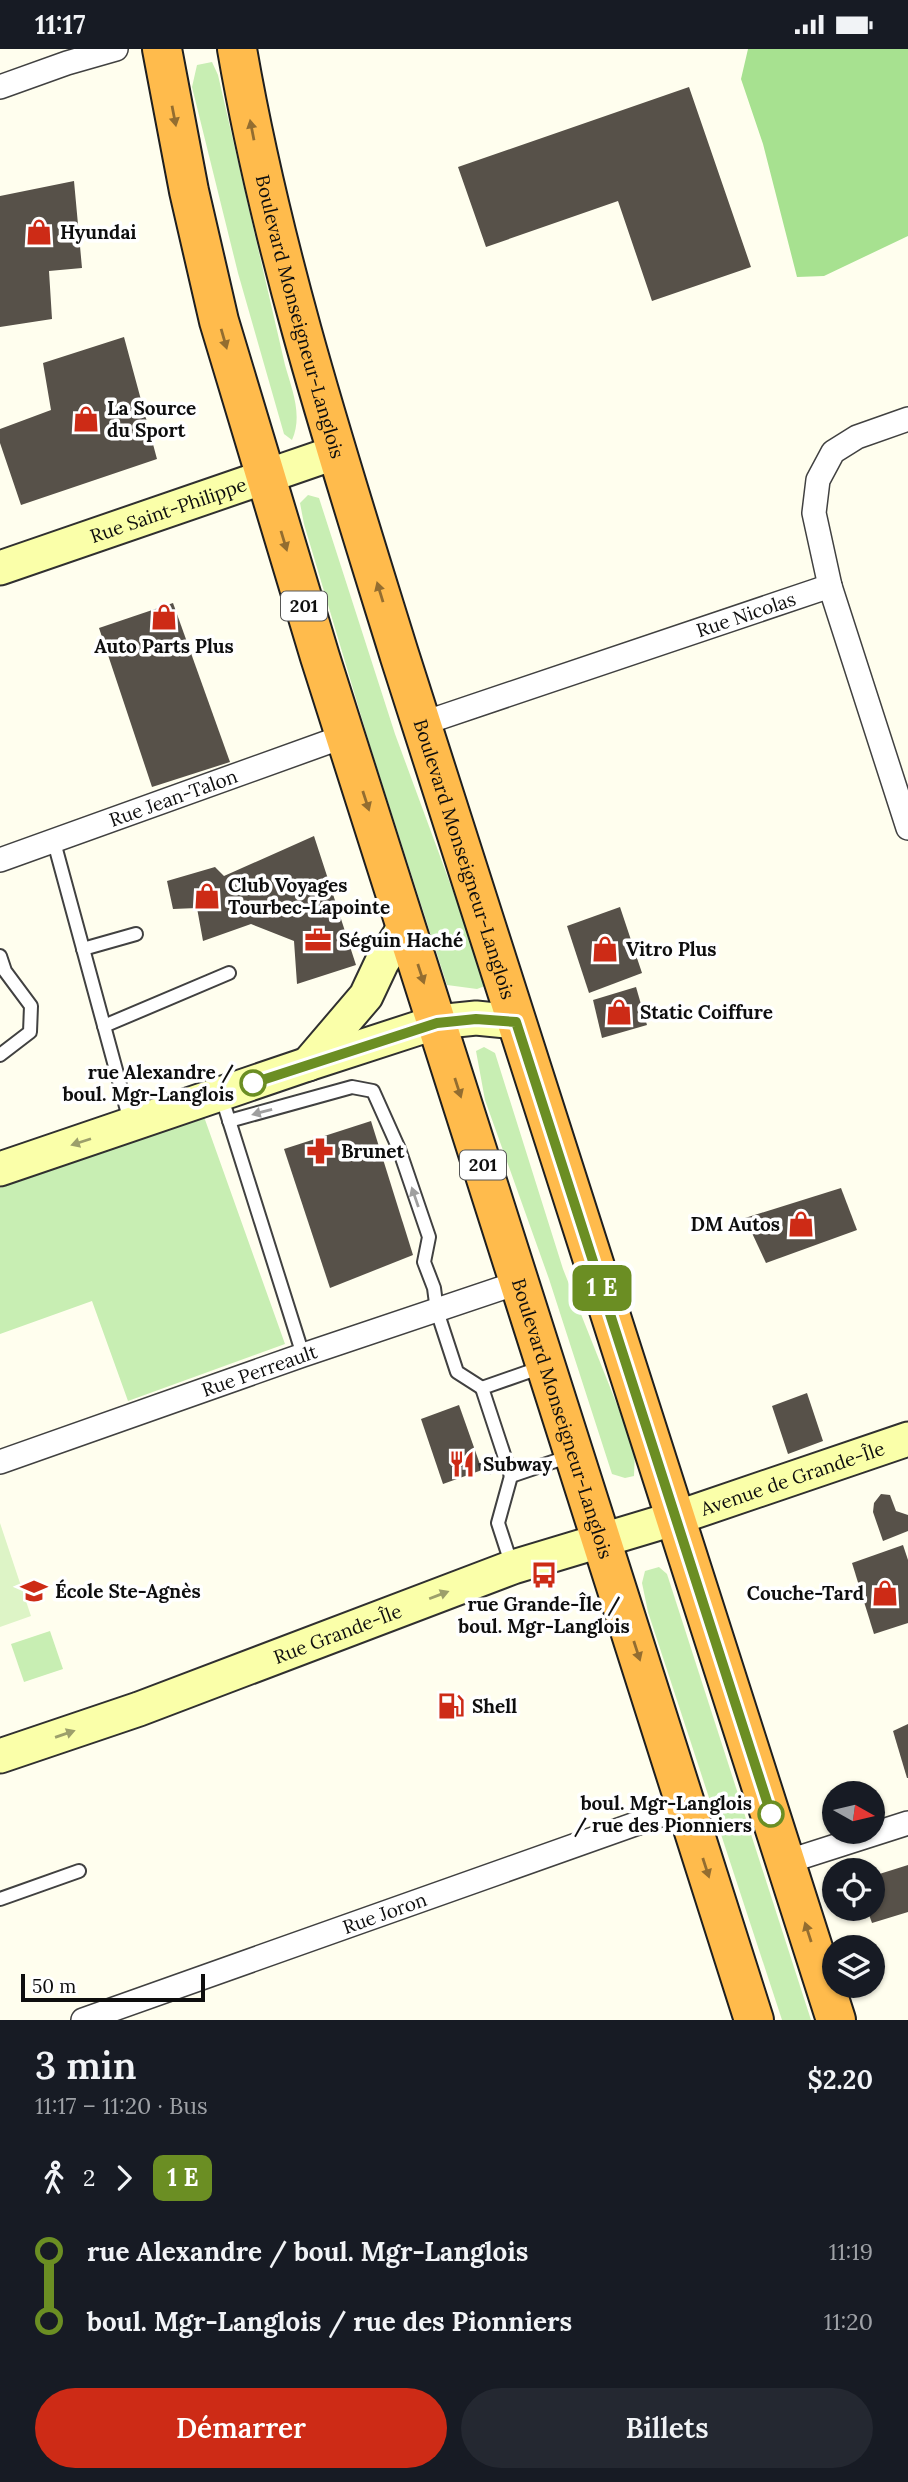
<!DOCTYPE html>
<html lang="fr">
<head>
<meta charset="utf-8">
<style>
	:root { --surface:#171b24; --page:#242831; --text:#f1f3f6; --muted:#9ea1a6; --accent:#cd2b16 }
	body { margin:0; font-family:Lora,serif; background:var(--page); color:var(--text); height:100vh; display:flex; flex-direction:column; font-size:26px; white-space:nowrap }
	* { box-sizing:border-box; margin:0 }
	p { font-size:23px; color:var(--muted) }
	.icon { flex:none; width:38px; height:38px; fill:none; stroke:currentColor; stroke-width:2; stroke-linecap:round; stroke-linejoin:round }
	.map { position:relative; height:1971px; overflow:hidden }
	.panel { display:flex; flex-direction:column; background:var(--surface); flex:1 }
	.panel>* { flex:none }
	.badge { padding:0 14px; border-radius:10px; font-size:24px; line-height:46px }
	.needle { width:46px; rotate:98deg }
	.fabs { position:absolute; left:822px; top:1732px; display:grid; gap:14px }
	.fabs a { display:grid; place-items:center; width:63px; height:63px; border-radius:50%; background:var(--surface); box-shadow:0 2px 5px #0004; font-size:35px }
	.scale { position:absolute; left:21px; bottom:18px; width:184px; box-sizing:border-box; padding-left:7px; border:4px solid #0e0e0e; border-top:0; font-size:19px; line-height:24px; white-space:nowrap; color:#0e0e0e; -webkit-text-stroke:5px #fff; paint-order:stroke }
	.map>.badge { position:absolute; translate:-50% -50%; box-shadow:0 0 0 4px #fff }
	.legs { display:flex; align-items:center; gap:10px; height:77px; padding:0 35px; font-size:23px }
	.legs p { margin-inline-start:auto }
	.summary { display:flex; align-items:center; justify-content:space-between; height:119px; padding:0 35px }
	h1 { font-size:38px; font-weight:600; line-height:52px }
	.primary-button { display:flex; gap:14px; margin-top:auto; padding:14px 35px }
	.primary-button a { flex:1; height:80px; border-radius:42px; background:var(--accent); color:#fff; font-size:28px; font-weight:600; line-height:80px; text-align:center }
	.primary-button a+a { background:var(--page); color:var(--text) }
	ul { padding:0 35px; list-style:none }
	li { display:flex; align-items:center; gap:24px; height:70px; font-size:26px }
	li i { display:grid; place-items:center; width:10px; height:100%; margin:0 9px; background:currentColor }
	li i::after { content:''; width:18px; height:18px; margin:-9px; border:5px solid; border-radius:50%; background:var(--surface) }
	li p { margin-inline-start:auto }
	li:first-child i { background:linear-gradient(#0000 50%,currentColor 0) }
	li:last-child i { background:linear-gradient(currentColor 50%,#0000 0) }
	.status { display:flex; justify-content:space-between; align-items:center; height:49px; padding:0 35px; background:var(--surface); direction:ltr }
	.status svg { height:19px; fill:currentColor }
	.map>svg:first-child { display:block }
	.green { fill:#c8eeb3 }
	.forest { fill:#a7e190 }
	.pitch { fill:#ddf4c6 }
	.building { fill:#575149 }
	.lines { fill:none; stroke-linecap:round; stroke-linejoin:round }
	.lane-casing { stroke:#414141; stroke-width:16 }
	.street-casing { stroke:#414141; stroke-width:26 }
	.secondary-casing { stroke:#303030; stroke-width:37 }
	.highway-casing { stroke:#1f1f1f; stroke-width:42 }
	.path { stroke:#303030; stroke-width:4.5; stroke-dasharray:7 3.5; stroke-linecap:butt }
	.lane { stroke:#fff; stroke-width:12 }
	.street { stroke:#fff; stroke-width:23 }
	.secondary { stroke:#faffa9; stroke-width:33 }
	.highway { stroke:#ffbb4c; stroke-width:38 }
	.oneway { fill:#936d30 }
	.oneway2 { fill:#9f9f9f }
	.oneway3 { fill:#9c9f6b }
	.line-1-casing { stroke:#fff; stroke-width:16 }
	.line-1 { stroke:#6b8e23; stroke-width:10 }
	.stop-1-dot { fill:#fff; stroke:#6b8e23; stroke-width:3.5 }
	.labels { text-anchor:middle; stroke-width:7; stroke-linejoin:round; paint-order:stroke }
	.shield { fill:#fff; stroke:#565656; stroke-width:2 }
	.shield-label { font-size:18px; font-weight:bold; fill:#0e0e0e }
	.poi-label { font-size:19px; font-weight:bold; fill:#0e0e0e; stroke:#fff; text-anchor:start }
	.street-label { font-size:19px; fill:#0e0e0e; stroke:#fff }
	.stop-label { font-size:19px; font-weight:bold; fill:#0e0e0e; stroke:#fff; text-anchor:end }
</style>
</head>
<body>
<div class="status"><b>11:17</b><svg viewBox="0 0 49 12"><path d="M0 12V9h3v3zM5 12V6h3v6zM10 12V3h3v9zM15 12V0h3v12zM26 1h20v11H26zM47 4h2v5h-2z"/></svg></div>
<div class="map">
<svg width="908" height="1971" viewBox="0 0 908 1971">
	<rect width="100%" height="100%" fill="#fffeee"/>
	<g class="green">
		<path d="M 212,13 L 218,26 L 285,316 C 292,341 303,366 292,391 L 284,385 L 238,224 L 192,38 L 197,16 Z"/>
		<path d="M 308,446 L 319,449 L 395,685 L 482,921 L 485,937 L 477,940 L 447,936 L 371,700 L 304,475 L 300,454 Z"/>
		<path d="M 484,998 L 495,1004 L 563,1220 L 635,1401 L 634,1427 L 625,1429 L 612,1425 L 549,1230 L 485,1051 L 476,1002 Z"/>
		<path d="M 203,1065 L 285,1295 L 128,1352 L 92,1252 L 0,1285 L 0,1139 Z"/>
		<path d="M 659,1518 L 667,1525 L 811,1971 L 782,1971 L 648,1563 L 642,1534 L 645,1522 Z"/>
		<path d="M 50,1582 L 63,1620 L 24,1633 L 11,1595 Z"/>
	</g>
	<path class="forest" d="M 748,0 L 908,0 L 908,187 L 824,227 L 797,228 L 763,95 L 741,30 Z"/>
	<path class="pitch" d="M 0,1474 L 31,1567 L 0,1578 Z"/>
	<g class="building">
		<path d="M 689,38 L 751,218 L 652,252 L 618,152 L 486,198 L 458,118 Z"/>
		<path d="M 74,132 L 82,219 L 49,222 L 52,270 L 0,278 L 0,147 Z"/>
		<path d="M 124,288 L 157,410 L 21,456 L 0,394 L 0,380 L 51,361 L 43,314 Z"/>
		<path d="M 173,554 L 230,713 L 152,738 L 99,579 Z"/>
		<path d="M 314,787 L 356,916 L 297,935 L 294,892 L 251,875 L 203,892 L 197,859 L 173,860 L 167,832 L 215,818 L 224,827 Z"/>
		<path d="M 620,858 L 642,924 L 589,944 L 567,877 Z"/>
		<path d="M 636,938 L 647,976 L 602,989 L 593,951 Z"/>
		<path d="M 371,1072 L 413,1206 L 330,1239 L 284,1100 Z"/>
		<path d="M 841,1139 L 857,1181 L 766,1214 L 745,1169 Z"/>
		<path d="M 807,1344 L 823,1392 L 788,1405 L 772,1357 Z"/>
		<path d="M 459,1356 L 482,1421 L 443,1435 L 421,1370 Z"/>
		<path d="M 881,1445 L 890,1446 L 896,1462 L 908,1466 L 908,1482 L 883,1492 L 873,1463 L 874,1454 Z"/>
		<path d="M 903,1496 L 908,1511 L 908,1574 L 874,1585 L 852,1514 Z"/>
		<path d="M 908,1675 L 908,1729 L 907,1729 L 893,1682 Z"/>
		<path d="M 908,1816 L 908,1863 L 872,1874 L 867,1860 L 873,1860 L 873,1827 Z"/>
	</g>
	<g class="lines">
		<g class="lane-casing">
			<g id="lane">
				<path d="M 54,793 L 131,1076"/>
				<path d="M 83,900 L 136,885"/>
				<path d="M 0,907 L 5,922 L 31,957 L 30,983 L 0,1006"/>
				<path d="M 104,977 L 229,924"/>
				<path d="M 221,1046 L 303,1306"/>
				<path d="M 229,1072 L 352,1038 L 373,1042 L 399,1100 L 429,1188 L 424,1213 L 434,1239 L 437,1262 L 457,1323 L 482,1339"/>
				<path d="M 542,1318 L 482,1339 L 511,1427 L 570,1407"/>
				<path d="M 511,1427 L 498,1474 L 512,1517"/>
				<path d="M 0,1850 L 79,1822"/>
			</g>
		</g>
		<g class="street-casing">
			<g id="street">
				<path d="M 0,38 L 67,14 L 116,0"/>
				<path d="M 830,537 L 814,464 L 818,431 L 833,403 L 857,388 L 908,370"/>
				<path id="s1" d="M 421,675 L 830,537 L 908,779"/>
				<path id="s2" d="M 0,811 L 345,687"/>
				<path id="s3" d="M 0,1413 L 303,1306 L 520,1233"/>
				<path d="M 786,1813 L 908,1774"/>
				<path id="s4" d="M 83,1971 L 686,1757"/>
			</g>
		</g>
		<g class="secondary-casing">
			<g id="secondary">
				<path id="s5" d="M 0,519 L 337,403"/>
				<path d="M 308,1015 L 366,947 L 382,913 L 406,876"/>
				<path d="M 0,1120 L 308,1015 L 437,973 L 476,969 L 517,973"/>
				<path id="s6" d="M 0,1707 L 139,1660 L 513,1518 L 676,1469 L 908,1390"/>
			</g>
		</g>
		<g class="highway-casing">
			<g id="highway">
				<path id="s7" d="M 162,0 L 189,142 L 219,272 L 320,608 L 754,1971"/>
				<path id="s8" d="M 237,0 C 273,207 338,408 400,608 L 836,1971"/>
			</g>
		</g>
		<path class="path" d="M 480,1414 L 482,1421 L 491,1423"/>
		<use href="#lane" class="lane"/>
		<use href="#street" class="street"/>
		<use href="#secondary" class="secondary"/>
		<use href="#highway" class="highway"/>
	</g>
	<defs><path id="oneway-solid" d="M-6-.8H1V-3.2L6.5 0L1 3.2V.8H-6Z" transform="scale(1.75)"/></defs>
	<g class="oneway">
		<use href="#oneway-solid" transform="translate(174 67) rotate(79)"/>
		<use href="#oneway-solid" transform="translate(252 81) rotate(-101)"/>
		<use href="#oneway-solid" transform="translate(224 290) rotate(74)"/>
		<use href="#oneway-solid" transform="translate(284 492) rotate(73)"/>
		<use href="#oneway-solid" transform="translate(380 543) rotate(-107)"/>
		<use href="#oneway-solid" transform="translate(366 752) rotate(72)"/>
		<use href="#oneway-solid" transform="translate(421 925) rotate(72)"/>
		<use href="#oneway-solid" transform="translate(458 1039) rotate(72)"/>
		<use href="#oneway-solid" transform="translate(637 1602) rotate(72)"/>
		<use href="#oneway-solid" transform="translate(706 1819) rotate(72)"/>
		<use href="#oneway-solid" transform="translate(808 1883) rotate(-108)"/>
	</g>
	<g class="oneway2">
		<use href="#oneway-solid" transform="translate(262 1063) rotate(165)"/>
		<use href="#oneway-solid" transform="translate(415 1148) rotate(-109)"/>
	</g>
	<g class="oneway3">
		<use href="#oneway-solid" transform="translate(81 1093) rotate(162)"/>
		<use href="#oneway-solid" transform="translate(439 1546) rotate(-21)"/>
		<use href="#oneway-solid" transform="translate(65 1685) rotate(-19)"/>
	</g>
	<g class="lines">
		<g class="line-1-casing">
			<path id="line-1" d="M 253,1034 L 437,974 L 476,970 L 516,973 L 771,1765"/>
		</g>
		<use href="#line-1" class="line-1"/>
	</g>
	<defs>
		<g id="shop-bare" transform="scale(2.1)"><path d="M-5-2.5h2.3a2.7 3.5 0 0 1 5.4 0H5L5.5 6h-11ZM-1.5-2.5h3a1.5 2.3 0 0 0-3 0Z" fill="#cd2b16" stroke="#fff" stroke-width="2.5" paint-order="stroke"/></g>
		<g id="office-bare" transform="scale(2.1)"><path d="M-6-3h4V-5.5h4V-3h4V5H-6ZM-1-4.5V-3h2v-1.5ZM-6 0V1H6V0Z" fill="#cd2b16" stroke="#fff" stroke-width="2.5" paint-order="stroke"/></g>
		<g id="pharmacy-bare" transform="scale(2.1)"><path d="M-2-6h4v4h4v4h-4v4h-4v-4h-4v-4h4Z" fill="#cd2b16" stroke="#fff" stroke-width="2.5" paint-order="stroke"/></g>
		<g id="restaurant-bare" transform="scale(2.1)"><path d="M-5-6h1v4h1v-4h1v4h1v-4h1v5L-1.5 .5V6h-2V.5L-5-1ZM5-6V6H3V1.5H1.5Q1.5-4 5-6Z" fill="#cd2b16" stroke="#fff" stroke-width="2.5" paint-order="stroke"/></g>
		<g id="bus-bare" transform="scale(2.1)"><path d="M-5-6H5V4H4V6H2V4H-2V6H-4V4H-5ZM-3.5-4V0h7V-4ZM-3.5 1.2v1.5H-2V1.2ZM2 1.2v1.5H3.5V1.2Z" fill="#cd2b16" stroke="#fff" stroke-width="2.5" paint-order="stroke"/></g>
		<g id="school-bare" transform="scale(2.1)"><path d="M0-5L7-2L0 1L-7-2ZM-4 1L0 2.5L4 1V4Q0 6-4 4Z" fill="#cd2b16" stroke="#fff" stroke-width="2.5" paint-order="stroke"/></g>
		<g id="fuel-bare" transform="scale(2.1)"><path d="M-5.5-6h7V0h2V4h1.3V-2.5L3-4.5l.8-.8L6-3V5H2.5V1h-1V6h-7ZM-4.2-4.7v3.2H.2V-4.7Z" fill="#cd2b16" stroke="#fff" stroke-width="2.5" paint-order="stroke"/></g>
	</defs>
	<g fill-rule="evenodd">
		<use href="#shop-bare" x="39" y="183"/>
		<use href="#shop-bare" x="86" y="370"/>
		<use href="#shop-bare" x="164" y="568"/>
		<use href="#shop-bare" x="207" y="847"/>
		<use href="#office-bare" x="318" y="891"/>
		<use href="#shop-bare" x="605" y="900"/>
		<use href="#shop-bare" x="619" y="963"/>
		<use href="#pharmacy-bare" x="320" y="1102"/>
		<use href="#shop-bare" x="801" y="1175"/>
		<use href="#restaurant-bare" x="462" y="1415"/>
		<use href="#bus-bare" x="544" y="1526"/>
		<use href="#school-bare" x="34" y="1542"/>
		<use href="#shop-bare" x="885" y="1544"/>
		<use href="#fuel-bare" x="451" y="1657"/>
	</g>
	<g class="stop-1-dot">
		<circle cx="253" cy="1034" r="12"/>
		<circle cx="771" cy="1765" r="12"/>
	</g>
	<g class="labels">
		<g class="shield">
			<rect x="281" y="542.5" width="46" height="29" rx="5"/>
			<rect x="460" y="1101.5" width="46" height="29" rx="5"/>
		</g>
		<g class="shield-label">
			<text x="304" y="563">201</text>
			<text x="483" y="1122">201</text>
		</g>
		<g class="poi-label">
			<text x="60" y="190">Hyundai</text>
			<text x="107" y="366">La Source<tspan x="107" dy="22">du Sport</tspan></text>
			<text x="164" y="604" text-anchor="middle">Auto Parts Plus</text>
			<text x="228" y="843">Club Voyages<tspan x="228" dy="22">Tourbec-Lapointe</tspan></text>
			<text x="339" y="898">Séguin Haché</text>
			<text x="626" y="907">Vitro Plus</text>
			<text x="640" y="970">Static Coiffure</text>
			<text x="341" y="1109">Brunet</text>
			<text x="780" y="1182" text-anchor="end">DM Autos</text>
			<text x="483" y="1422">Subway</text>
			<text x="55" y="1549">École Ste-Agnès</text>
			<text x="864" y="1551" text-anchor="end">Couche-Tard</text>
			<text x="544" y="1562" text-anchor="middle">rue Grande-Île /<tspan x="544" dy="22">boul. Mgr-Langlois</tspan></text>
			<text x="472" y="1664">Shell</text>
		</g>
		<g class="street-label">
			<text dy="7" stroke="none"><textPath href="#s8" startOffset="275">Boulevard Monseigneur-Langlois</textPath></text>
			<text dy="7" stroke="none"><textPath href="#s5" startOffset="178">Rue Saint-Philippe</textPath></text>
			<text dy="7" stroke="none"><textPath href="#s1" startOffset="343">Rue Nicolas</textPath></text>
			<text dy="7" stroke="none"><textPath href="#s2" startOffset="184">Rue Jean-Talon</textPath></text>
			<text dy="7" stroke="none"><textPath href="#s8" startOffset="842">Boulevard Monseigneur-Langlois</textPath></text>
			<text dy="7" stroke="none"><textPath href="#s3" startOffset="275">Rue Perreault</textPath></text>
			<text dy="7" stroke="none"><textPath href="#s7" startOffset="1428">Boulevard Monseigneur-Langlois</textPath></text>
			<text dy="7" stroke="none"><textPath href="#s6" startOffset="840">Avenue de Grande-Île</textPath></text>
			<text dy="7" stroke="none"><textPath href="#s6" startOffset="359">Rue Grande-Île</textPath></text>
			<text dy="7" stroke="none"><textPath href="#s4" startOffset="320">Rue Joron</textPath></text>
		</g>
		<g class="stop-label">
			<text x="234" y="1030">rue Alexandre /<tspan x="234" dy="22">boul. Mgr-Langlois</tspan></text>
			<text x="752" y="1761">boul. Mgr-Langlois<tspan x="752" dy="22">/ rue des Pionniers</tspan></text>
		</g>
	</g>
</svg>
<div class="fabs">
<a><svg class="needle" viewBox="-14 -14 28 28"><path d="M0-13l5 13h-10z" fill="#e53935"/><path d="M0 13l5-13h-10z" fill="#9ea1a6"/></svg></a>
<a><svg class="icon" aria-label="locate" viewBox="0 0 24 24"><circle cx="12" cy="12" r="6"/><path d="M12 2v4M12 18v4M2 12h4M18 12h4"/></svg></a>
<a><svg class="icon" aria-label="layers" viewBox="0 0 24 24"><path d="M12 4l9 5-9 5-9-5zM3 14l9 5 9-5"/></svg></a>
</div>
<div class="scale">50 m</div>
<b class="badge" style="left:602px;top:1239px;background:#6b8e23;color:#fff">1 E</b>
</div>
<section class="panel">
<div class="summary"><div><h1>3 min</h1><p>11:17 – 11:20 · Bus</p></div><b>$2.20</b></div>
<div class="legs"><svg class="icon" aria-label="walk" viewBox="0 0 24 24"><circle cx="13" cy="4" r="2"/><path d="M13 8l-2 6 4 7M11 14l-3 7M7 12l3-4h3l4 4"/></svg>2<svg class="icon" aria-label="forward" viewBox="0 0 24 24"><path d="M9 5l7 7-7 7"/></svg><b class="badge" style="background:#6b8e23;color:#fff">1 E</b></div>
<ul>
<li><i style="color:#6b8e23"></i><b>rue Alexandre / boul. Mgr-Langlois</b><p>11:19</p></li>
<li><i style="color:#6b8e23"></i><b>boul. Mgr-Langlois / rue des Pionniers</b><p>11:20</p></li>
</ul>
<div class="primary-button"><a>Démarrer</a><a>Billets</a></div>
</section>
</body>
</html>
